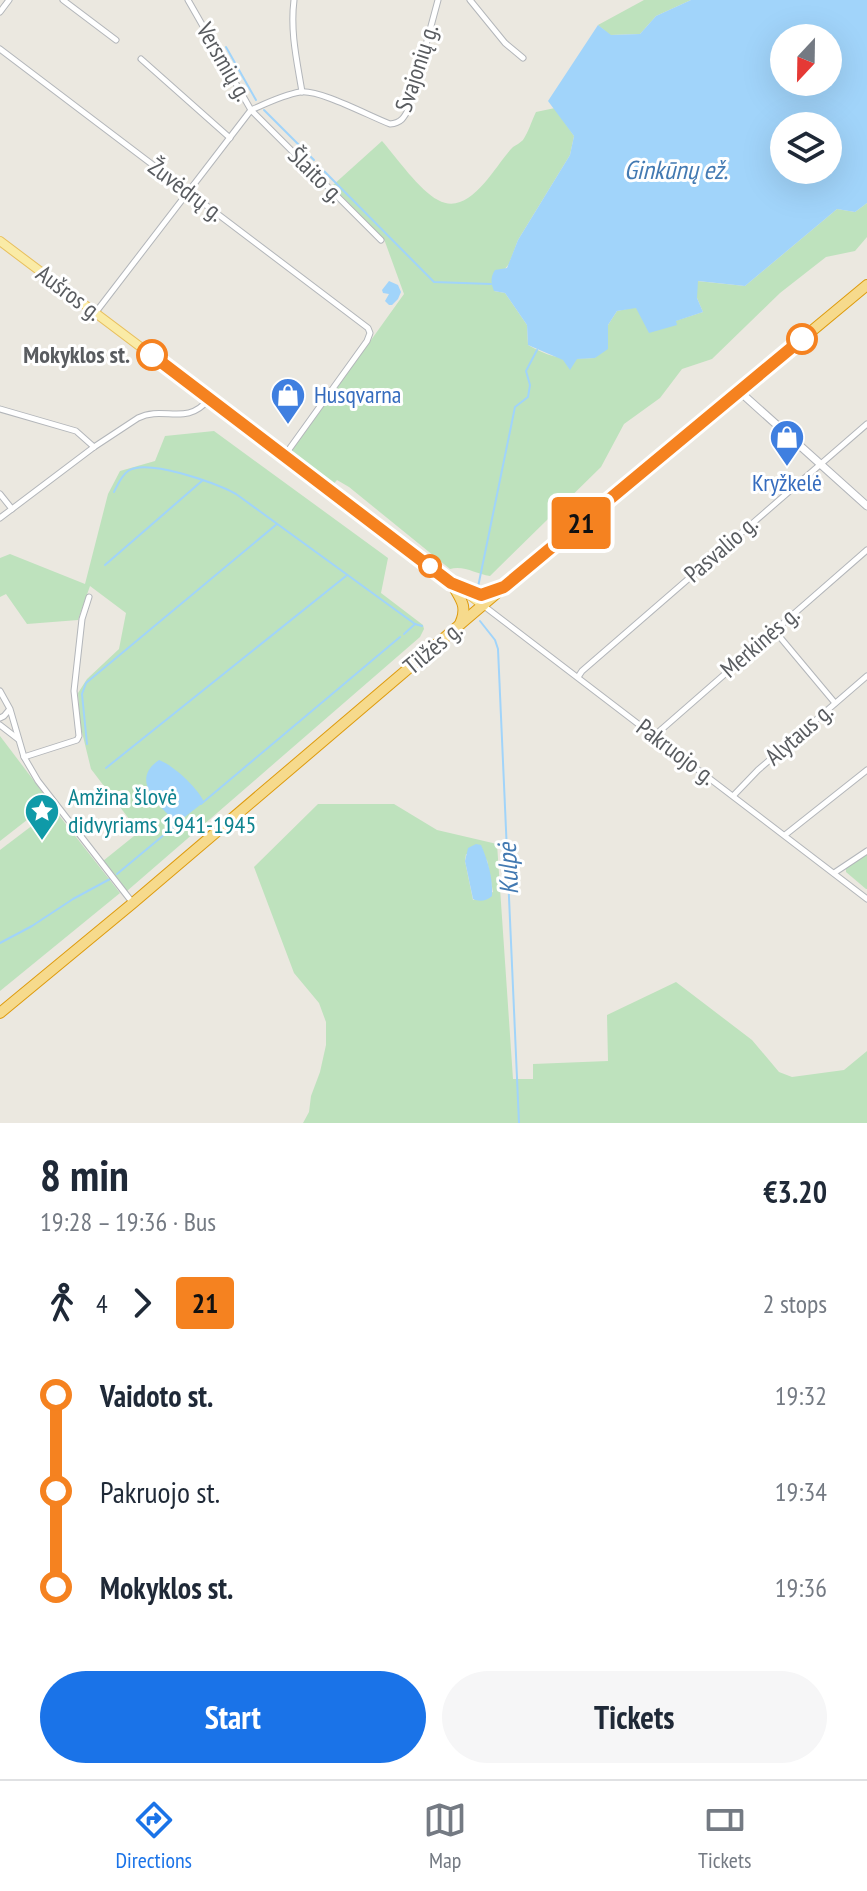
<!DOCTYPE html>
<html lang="en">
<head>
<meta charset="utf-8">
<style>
	:root { --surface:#fff; --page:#f6f6f7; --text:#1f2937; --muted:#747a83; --line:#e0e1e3; --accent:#1a73e8 }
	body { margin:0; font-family:"PT Sans Narrow",sans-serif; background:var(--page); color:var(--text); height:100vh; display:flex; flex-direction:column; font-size:30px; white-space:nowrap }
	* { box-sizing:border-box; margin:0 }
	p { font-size:26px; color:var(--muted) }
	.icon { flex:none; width:44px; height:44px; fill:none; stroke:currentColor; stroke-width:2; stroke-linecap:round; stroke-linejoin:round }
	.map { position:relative; height:1123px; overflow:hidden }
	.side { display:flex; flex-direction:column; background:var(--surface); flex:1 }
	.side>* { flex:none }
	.badge { padding:0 16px; border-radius:6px; font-size:28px; line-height:52px }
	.needle { width:52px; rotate:202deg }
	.fabs { position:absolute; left:770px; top:24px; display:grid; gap:16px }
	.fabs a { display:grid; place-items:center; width:72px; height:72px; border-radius:50%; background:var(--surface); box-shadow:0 8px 32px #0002; font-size:40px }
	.map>.badge { position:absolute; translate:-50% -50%; box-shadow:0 0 0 4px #fff }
	.legs { display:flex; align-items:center; gap:12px; height:88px; padding:0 40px; font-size:26px }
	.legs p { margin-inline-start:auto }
	.summary { display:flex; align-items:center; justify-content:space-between; height:136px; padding:0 40px }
	h1 { font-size:44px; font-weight:700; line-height:60px }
	.cta { display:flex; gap:16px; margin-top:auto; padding:16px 40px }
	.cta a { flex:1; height:92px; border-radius:48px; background:var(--accent); color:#fff; font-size:32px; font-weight:700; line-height:92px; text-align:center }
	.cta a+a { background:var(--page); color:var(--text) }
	ul { padding:0 40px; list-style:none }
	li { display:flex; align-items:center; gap:28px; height:96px; font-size:30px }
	li i { display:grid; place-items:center; width:12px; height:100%; margin:0 10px; background:currentColor }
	li i::after { content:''; width:20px; height:20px; margin:-10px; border:6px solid; border-radius:50%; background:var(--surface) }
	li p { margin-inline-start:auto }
	li:first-child i { background:linear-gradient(#0000 50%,currentColor 0) }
	li:last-child i { background:linear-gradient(currentColor 50%,#0000 0) }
	.menu { display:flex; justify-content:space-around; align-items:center; height:112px; border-top:2px solid var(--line); background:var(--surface); font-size:22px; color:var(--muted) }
	.menu a { display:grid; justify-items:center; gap:4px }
	.menu .selected { color:var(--accent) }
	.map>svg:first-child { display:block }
	.green { fill:#bee2bd; fill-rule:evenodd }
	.water { fill:#a1d4fa; fill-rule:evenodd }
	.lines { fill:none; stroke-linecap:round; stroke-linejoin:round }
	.stream { stroke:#a1d4fa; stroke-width:2 }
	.street-casing { stroke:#b3b6ba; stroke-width:7 }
	.secondary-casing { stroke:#b2b5ba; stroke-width:9 }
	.primary-casing { stroke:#e8bf5c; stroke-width:10 }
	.highway-casing { stroke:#de9b0d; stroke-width:12 }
	.street { stroke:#fff; stroke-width:5 }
	.secondary { stroke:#fff; stroke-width:7 }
	.primary { stroke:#faeba6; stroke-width:8 }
	.highway { stroke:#f6da8c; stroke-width:10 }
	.line-1-casing { stroke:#fff; stroke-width:18 }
	.line-1 { stroke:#f58220; stroke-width:12 }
	.stop-1-dot { fill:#fff; stroke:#f58220; stroke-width:4 }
	.labels { text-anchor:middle; stroke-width:6; stroke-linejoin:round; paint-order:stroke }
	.street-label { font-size:24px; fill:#595c60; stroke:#fff }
	.stop-label { font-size:24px; font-weight:bold; fill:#595c60; stroke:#fff; text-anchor:end }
	.shop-label { font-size:24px; fill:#366cbe; stroke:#fff; text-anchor:start }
	.culture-label { font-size:24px; fill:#0d838f; stroke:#fff; text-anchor:start }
	.water-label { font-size:26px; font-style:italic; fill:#437ab2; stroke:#fff }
</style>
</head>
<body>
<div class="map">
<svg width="867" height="1123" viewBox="0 0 867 1123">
	<rect width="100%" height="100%" fill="#ebe8e0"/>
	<g class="green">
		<path d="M 644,0 L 691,0 L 656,16 L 640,34 L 610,35 L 598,25 Z"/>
		<path d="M 555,108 L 574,136 L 570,155 L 518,240 L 509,264 L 504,270 L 494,291 L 505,293 L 527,325 L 528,345 C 554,360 566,359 595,358 L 608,325 L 617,311 L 636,307 L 675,321 L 703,312 L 697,298 L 697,281 L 745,286 L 837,209 L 855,212 L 867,203 L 867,237 L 855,251 L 826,257 L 780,293 L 712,359 L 682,369 L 660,398 L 624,424 L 601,467 L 490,576 C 476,574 464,565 450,569 L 349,487 L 337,480 L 331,487 L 288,456 L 404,294 L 384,239 L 332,186 L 382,141 C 397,158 419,190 438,200 C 470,218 495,165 513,147 C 516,145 520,143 523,140 C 528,133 532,120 536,112 Z"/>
		<path d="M 214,431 L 388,558 L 381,593 L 423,625 L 424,629 L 420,637 L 127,891 L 103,861 L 139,832 L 91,769 L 80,724 L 78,693 L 87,679 L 119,649 L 126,613 L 90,586 L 78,620 L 27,624 L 6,594 L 0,597 L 0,558 L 10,554 L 85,584 L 108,494 L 120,471 L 155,461 L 165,436 Z"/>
		<path d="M 0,736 L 50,802 L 0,841 Z"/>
		<path d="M 318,804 L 394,804 L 437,830 L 497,844 L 513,1079 L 533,1079 L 533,1064 L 608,1061 L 607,1015 L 676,982 L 752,1040 L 779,1072 L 792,1077 L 844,1070 L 867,1051 L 867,1123 L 303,1123 L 309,1112 L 311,1096 L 320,1072 L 326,1045 L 326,1022 L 319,1003 L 294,973 L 254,867 ZM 466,854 L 487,860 L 493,892 L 473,900 L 465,861 Z"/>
		<path d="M 54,809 L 120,893 L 0,991 L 0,850 Z"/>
		<path d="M 867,854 L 867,889 L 866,889 L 846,872 L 846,868 Z"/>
	</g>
	<g class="water">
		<path d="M 691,0 L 867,0 L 867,203 L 855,212 L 837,209 L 745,286 L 698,281 L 697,298 L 703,312 L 676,321 L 677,325 L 649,333 L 636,308 L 617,311 L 608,325 L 608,349 L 595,358 L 577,359 L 570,370 L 563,360 L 528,345 L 527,325 L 505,293 L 494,291 C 491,283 490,278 495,270 L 507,268 L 518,240 L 570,155 L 574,136 L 548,101 L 598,25 L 611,35 L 640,34 L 656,16 ZM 784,38 L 828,38 L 828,82 L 784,82 ZM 784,126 L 828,126 L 828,170 L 784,170 Z"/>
		<path d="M 389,281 L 398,285 L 401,292 L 398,299 L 392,305 L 389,305 L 385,301 L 389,294 L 383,293 L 382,290 Z"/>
		<path d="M 159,760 C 173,765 198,788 204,802 L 177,823 C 161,807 128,781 159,760 Z"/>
		<path d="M 476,844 L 481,845 C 488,861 493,878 492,896 C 487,901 479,902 473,899 L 465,861 L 468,848 Z"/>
	</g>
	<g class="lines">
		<g class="stream">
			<path d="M 226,47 L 256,100"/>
			<path d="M 264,110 L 314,160"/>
			<path d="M 320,167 L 434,282 L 491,284"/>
			<path d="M 114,492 C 117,486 121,476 128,471 C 147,458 216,483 236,494 L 415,624"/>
			<path d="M 105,565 L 203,480"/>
			<path d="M 478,587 L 515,407 L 528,397 L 530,385 L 526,371 L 537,350"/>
			<path d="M 480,621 L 495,640 L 498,649 L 519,1123"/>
			<path d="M 404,634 L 415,624 L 422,626"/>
			<path d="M 87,744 L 82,694 L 86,683 L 277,524"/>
			<path d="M 106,768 L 346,576"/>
			<path d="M 201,804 L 400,637"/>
			<path d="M 117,874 L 177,824"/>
			<path d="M 0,943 L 32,926 L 73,899 L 110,879"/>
		</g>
		<g class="street-casing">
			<g id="street">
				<path d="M 63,0 L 116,40"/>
				<path d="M 294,0 C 290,32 297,61 302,92"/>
				<path d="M 470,0 L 505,43 L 523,58"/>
				<path d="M 0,12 L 9,0"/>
				<path d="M 0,49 L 368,328 L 370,333 L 367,341 L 285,455"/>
				<path d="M 141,59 L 230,138"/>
				<path d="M 381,240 L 251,110 C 267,103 283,95 300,92 C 319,89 369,116 390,124 C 401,123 404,118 409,108 L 438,0"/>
				<path d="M 96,312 L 251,110 L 188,0"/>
				<path d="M 0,409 L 76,431 L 94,447"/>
				<path d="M 0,494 L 12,509"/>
				<path d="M 0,518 L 94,447 L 138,418 C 164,405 186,427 209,399"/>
				<path d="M 484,606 L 867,899"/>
				<path d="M 774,630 L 835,703"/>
				<path d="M 578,677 L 582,671 L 867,424"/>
				<path d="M 0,691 L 10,709 L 24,757 L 38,781 L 132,902"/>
				<path d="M 0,718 L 4,716 L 9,710"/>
				<path d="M 0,725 L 18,739"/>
				<path d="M 654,736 L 867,550"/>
				<path d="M 24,757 L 77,740 L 79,736 L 74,691 L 82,619 L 89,597"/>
				<path d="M 734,795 L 758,770 L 867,676"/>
				<path d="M 785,835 L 867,770"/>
				<path d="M 834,873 L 867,851"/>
			</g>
		</g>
		<g class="secondary-casing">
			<path id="secondary" d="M 739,391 L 867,506"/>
		</g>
		<g class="primary-casing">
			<path id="primary" d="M 0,241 L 484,606"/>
		</g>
		<g class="highway-casing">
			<g id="highway">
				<path d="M 451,583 L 481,595 L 498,590"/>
				<path d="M 452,584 C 461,600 468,606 460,624"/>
				<path d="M 0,1013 L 133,903 L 504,587 L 867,285"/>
			</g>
		</g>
		<use href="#street" class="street"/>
		<use href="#secondary" class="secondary"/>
		<use href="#primary" class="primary"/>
		<use href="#highway" class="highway"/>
	</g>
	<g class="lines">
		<g class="line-1-casing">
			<path id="line-1" d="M 152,355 L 451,583 L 481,595 L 504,587 L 802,339"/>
		</g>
		<use href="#line-1" class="line-1"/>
	</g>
	<defs>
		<g id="shop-pin" transform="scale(1.8)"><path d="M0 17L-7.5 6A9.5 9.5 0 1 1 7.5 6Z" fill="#3f7fe0" stroke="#fff"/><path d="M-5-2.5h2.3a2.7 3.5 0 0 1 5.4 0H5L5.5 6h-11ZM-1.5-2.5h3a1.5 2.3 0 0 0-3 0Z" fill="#fff"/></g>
		<g id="sight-pin" transform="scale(1.8)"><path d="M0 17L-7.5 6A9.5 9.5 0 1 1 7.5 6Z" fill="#0f9aa8" stroke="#fff"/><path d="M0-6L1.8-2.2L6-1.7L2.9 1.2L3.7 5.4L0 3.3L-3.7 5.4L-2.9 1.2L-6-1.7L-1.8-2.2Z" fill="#fff"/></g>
	</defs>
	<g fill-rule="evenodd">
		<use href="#shop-pin" x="288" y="395"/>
		<use href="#shop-pin" x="787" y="437"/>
		<use href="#sight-pin" x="42" y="811"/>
	</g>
	<g class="stop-1-dot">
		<circle cx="802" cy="339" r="14"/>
		<circle cx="152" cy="355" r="14"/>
		<circle cx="430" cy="566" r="10"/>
	</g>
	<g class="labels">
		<g class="street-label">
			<text transform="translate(224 62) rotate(60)" y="8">Versmių g.</text>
			<text transform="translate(417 68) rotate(-72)" y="8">Svajonių g.</text>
			<text transform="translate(316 175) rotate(45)" y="8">Šlaito g.</text>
			<text transform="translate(186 190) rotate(37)" y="8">Žuvėdrų g.</text>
			<text transform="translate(69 293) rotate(37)" y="8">Aušros g.</text>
			<text transform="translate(721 549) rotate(-41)" y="8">Pasvalio g.</text>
			<text transform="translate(760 642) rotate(-41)" y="8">Merkinės g.</text>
			<text transform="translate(433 648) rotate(-40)" y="8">Tilžės g.</text>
			<text transform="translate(799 734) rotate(-41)" y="8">Alytaus g.</text>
			<text transform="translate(676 752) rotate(37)" y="8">Pakruojo g.</text>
		</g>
		<g class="stop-label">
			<text x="130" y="363">Mokyklos st.</text>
		</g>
		<g class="shop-label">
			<text x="314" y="403">Husqvarna</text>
			<text x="787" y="491" text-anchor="middle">Kryžkelė</text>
		</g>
		<g class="culture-label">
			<text x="68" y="805">Amžina šlovė<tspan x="68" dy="28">didvyriams 1941-1945</tspan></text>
		</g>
		<g class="water-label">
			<text x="676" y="179">Ginkūnų ež.</text>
			<text transform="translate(508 869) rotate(-93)" y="9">Kulpė</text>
		</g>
	</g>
</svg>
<div class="fabs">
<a><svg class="needle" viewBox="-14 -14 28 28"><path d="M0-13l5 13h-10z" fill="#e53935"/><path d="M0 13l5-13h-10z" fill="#747a83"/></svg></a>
<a><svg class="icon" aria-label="layers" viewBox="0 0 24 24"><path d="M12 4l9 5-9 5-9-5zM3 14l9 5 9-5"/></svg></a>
</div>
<b class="badge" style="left:581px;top:523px;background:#f58220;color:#111">21</b>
</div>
<section class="side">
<div class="summary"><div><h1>8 min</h1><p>19:28 – 19:36 · Bus</p></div><b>€3.20</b></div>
<div class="legs"><svg class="icon" aria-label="walk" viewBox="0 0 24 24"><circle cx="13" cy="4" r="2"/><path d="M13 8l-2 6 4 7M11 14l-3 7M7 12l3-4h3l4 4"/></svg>4<svg class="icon" aria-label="forward" viewBox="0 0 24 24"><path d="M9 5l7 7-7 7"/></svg><b class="badge" style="background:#f58220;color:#111">21</b><p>2 stops</p></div>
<ul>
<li><i style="color:#f58220"></i><b>Vaidoto st.</b><p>19:32</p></li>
<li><i style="color:#f58220"></i><span>Pakruojo st.</span><p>19:34</p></li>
<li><i style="color:#f58220"></i><b>Mokyklos st.</b><p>19:36</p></li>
</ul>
<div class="cta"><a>Start</a><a>Tickets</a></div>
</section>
<nav class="menu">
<a class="selected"><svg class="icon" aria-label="directions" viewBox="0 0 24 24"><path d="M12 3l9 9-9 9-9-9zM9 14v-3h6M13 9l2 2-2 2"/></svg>Directions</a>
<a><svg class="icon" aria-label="map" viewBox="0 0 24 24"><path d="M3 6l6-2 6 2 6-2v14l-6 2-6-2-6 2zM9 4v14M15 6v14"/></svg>Map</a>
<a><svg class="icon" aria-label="tickets" viewBox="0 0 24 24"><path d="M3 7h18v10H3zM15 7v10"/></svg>Tickets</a>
</nav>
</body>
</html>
